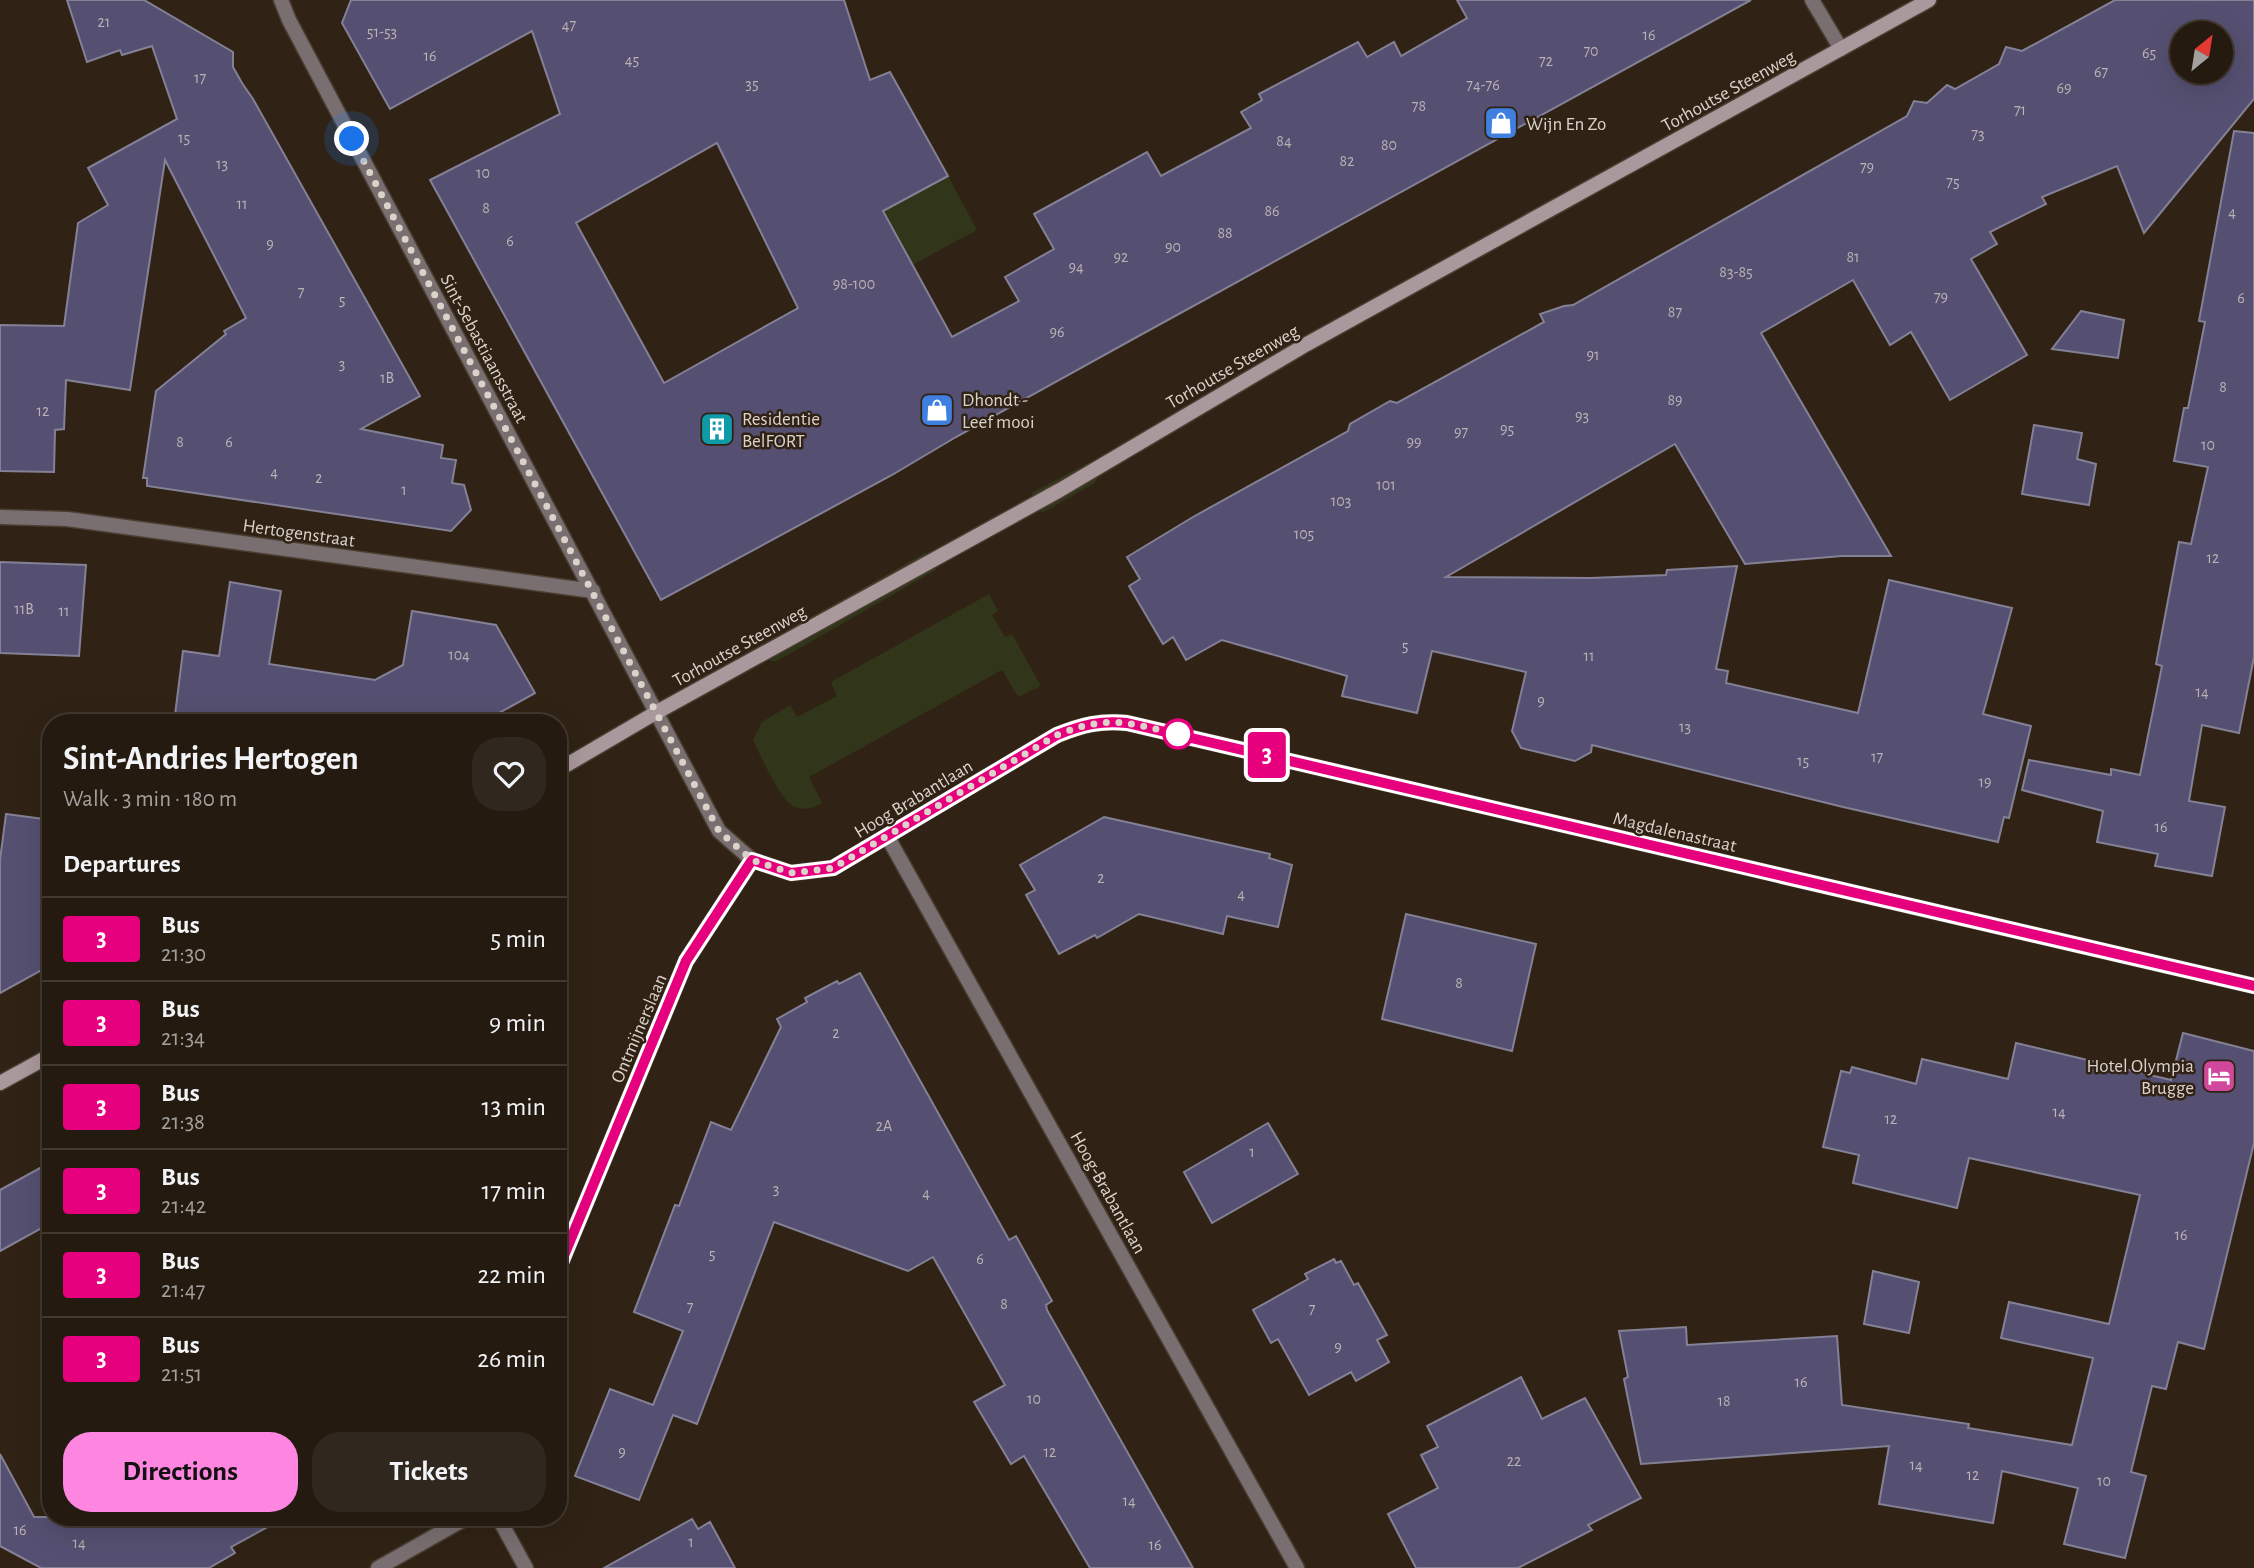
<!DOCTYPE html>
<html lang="en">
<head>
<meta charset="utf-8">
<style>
	:root { --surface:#241a10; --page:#30271e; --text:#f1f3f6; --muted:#a3a19f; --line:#413830; --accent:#fe86e0 }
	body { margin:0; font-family:"Alegreya Sans",sans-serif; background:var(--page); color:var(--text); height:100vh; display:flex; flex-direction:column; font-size:26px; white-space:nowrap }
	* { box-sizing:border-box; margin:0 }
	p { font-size:23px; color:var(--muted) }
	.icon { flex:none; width:38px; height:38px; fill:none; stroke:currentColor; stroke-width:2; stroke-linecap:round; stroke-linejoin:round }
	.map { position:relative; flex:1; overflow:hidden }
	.sheet { position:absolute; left:42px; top:714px; width:525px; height:812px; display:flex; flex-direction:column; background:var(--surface); border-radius:28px; box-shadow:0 7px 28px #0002,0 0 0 2px var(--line) }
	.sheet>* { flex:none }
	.badge { padding:0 14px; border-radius:5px; font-size:24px; line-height:46px }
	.needle { width:46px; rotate:30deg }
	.buttons { position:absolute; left:2170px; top:21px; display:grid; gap:14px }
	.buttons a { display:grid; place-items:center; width:63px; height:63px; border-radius:50%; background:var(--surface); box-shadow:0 7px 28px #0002,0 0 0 2px var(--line); font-size:35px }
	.you { position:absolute; width:35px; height:35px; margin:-18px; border:5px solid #fff; border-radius:50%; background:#1a73e8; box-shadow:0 0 0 10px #1a73e833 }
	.map>.badge { position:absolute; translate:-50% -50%; box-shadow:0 0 0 4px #fff }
	h2 { padding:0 21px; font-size:26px; line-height:63px }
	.round { display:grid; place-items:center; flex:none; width:74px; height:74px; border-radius:28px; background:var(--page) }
	.summary { display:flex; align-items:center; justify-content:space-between; height:119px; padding:0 21px }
	h1 { font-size:33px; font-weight:700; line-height:52px }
	.cta { display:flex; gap:14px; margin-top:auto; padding:14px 21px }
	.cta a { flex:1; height:80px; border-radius:28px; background:var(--accent); color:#111; font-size:28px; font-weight:700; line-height:80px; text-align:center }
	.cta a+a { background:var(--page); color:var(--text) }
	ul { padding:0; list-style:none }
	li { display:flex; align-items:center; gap:21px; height:84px; padding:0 21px; border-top:2px solid var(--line) }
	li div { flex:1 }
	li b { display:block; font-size:26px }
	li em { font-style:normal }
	li .badge { min-width:77px; font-weight:700; text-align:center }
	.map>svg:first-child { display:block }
	.green { fill:#313519 }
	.building { fill:#554f71; stroke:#848196; stroke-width:2; fill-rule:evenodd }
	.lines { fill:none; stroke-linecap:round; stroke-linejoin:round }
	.street-casing { stroke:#4b3f32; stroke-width:17 }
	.secondary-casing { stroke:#4b3f32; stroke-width:17 }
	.street { stroke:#796f71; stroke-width:14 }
	.secondary { stroke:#a9989c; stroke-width:14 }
	.line-casing { stroke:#fff; stroke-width:16 }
	.line { stroke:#e6007e; stroke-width:10 }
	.walk { stroke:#dbd3ca; stroke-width:7; stroke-dasharray:0 12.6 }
	.stop-dot { fill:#fff; stroke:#e6007e; stroke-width:3.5 }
	.labels { text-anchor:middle; stroke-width:5; stroke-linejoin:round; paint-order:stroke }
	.number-label { font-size:16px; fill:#bab2b4 }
	.street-label { font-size:19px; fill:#dbd3ca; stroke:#302315 }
	.poi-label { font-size:19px; fill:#dbd3ca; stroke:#302315; text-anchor:start }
</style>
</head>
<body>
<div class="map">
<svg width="2254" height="1568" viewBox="0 0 2254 1568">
	<rect width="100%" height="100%" fill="#302315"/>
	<g class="green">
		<path d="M 948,176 L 977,230 L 912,265 L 883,211 Z"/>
		<path d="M 1088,463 L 1095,465 L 1099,472 L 1095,483 L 1042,513 L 1031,493 Z"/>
		<path d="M 925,553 L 932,554 L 939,561 L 936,570 L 777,661 C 770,662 764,658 762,651 L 767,642 Z"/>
		<path d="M 989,594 L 998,611 L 992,615 L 1005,637 L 1012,634 L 1041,686 L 1018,697 L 1002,670 L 809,777 L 822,803 C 812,809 800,812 790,804 C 779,796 759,753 753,740 L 762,722 L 790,705 L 797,717 L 837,696 L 831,682 Z"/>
	</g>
	<g class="building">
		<path d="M 67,0 L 144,0 L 233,52 L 233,67 L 242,83 L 253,99 L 420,396 L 361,429 L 443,445 L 441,458 L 456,460 L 452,483 L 464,485 L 471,510 L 451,531 L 147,486 L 147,478 L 143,478 L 156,391 L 226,334 L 224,331 L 246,318 L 165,160 L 130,390 L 66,380 L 64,429 L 55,430 L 54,472 L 0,471 L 0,325 L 64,326 L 78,223 L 108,205 L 88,168 L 177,119 L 152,46 L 122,55 L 120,50 L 87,62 Z"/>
		<path d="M 351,0 L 844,0 L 870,80 L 890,72 L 948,176 L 883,211 L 952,337 L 1019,301 L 1005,277 L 1054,249 L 1034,214 L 1147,152 L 1161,176 L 1251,128 L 1241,112 L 1262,100 L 1259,94 L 1358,42 L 1367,57 L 1394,42 L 1401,56 L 1467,18 L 1457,0 L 1751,0 L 1135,338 L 956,437 L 892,475 L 661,600 L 430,180 L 560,114 L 532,31 L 390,109 L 342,23 ZM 717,143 L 798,308 L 664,383 L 576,223 Z"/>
		<path d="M 2115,0 L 2254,0 L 2254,99 L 2144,233 L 2117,166 L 2042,197 L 2046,204 L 1990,232 L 1997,244 L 1971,259 L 2027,355 L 1950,400 L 1911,332 L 1890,345 L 1853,280 L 1761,333 L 1891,556 L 1842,556 L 1745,564 L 1675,444 L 1446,577 L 1591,578 L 1666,575 L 1667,570 L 1737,566 L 1716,669 L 1728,671 L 1726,683 L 1858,713 L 1889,580 L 2012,608 L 1983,714 L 2031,726 L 2009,818 L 2004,817 L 1998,842 L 1843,807 L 1592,745 L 1591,752 L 1575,761 L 1521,748 L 1512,731 L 1526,672 L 1432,651 L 1417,713 L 1342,696 L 1347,676 L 1222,640 L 1186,660 L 1173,637 L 1163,644 L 1129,586 L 1140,579 L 1127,557 L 1193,517 L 1348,431 L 1350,424 L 1390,401 L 1397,403 L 1544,322 L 1540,314 L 1564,306 L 1573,305 L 1907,116 L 1914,101 L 1927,103 L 1947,85 L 1955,89 L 1999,64 L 2006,47 L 2022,51 ZM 2182,33 L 2221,33 L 2221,72 L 2182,72 Z"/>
		<path d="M 2234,131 L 2254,133 L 2254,657 L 2239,733 L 2202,725 L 2189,801 L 2225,807 L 2212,876 L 2155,866 L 2158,854 L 2097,842 L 2103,811 L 2022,790 L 2029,760 L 2111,775 L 2111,769 L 2140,775 L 2162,666 L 2156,664 L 2179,542 L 2191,544 L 2208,467 L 2174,461 L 2184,408 L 2188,408 L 2205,322 L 2199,321 Z"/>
		<path d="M 2081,311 L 2124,320 L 2118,358 L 2052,349 Z"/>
		<path d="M 2034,425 L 2082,433 L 2077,459 L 2096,464 L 2089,505 L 2022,494 Z"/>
		<path d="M 0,562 L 86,565 L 79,656 L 0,653 Z"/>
		<path d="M 230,582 L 281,591 L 269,664 L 375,680 L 403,665 L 412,611 L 496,625 L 535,693 L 481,723 L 174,723 L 183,651 L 219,656 Z"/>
		<path d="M 6,814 L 51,820 L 51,965 L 0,993 L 0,860 Z"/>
		<path d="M 1104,817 L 1270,854 L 1269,858 L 1292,865 L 1278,927 L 1227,916 L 1223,934 L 1139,914 L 1097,938 L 1095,935 L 1059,954 L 1026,895 L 1035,890 L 1020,865 Z"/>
		<path d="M 1406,914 L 1536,944 L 1512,1051 L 1382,1019 Z"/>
		<path d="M 860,973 L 1009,1240 L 1016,1236 L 1052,1301 L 1046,1305 L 1047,1310 L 1193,1568 L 1090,1568 L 1024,1456 L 1011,1464 L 974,1402 L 1005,1385 L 933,1257 L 908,1271 L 774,1222 L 697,1424 L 673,1415 L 639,1500 L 575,1476 L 610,1389 L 653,1405 L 683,1331 L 634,1312 L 675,1205 L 679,1206 L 711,1122 L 731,1130 L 781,1027 L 777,1019 L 807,1002 L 805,998 L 837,981 L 839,984 Z"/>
		<path d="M 2183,1033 L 2254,1051 L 2254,1143 L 2204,1349 L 2178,1342 L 2166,1389 L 2152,1386 L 2131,1472 L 2146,1476 L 2125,1558 L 2064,1544 L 2078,1488 L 2002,1471 L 1993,1523 L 1879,1504 L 1889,1446 L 1641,1464 L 1624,1379 L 1628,1377 L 1619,1331 L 1686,1327 L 1687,1345 L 1837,1336 L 1842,1405 L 1969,1424 L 1968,1428 L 2072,1445 L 2093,1358 L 2001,1338 L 2009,1302 L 2109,1324 L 2140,1195 L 1969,1158 L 1957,1208 L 1853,1183 L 1859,1155 L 1823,1147 L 1841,1071 L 1850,1073 L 1852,1067 L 1916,1084 L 1922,1059 L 2008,1079 L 2016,1043 L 2171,1080 Z"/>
		<path d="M 1268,1123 L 1298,1174 L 1212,1223 L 1184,1172 Z"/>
		<path d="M 51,1162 L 51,1223 L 0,1251 L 0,1190 Z"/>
		<path d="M 1334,1259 L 1336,1263 L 1341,1261 L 1354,1285 L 1358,1283 L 1387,1335 L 1377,1340 L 1389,1362 L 1356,1381 L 1351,1372 L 1309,1395 L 1278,1339 L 1271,1343 L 1253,1310 L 1308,1279 L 1305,1274 Z"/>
		<path d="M 1873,1271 L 1919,1282 L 1909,1333 L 1864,1324 Z"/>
		<path d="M 1521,1377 L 1542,1419 L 1585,1398 L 1641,1498 L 1588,1525 L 1592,1530 L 1518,1568 L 1416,1568 L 1388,1514 L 1438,1488 L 1421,1455 L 1438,1447 L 1427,1426 Z"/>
		<path d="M 0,1454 L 34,1517 L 286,1517 L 231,1547 L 235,1553 L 209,1568 L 41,1568 L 0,1546 Z"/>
		<path d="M 692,1519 L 698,1529 L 710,1522 L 735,1568 L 604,1568 Z"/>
	</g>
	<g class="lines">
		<g class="street-casing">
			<g id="street">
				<path d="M 281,0 L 289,20 L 719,831 L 752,860 L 791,873 L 833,868 L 1057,735 C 1082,725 1101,720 1127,723 L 2254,986"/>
				<path d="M 1812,0 L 1841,49"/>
				<path d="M 0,517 L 67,519 L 593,591"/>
				<path d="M 887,836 L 1297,1568"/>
				<path d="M 558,1270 L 686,961 L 752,860"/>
				<path d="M 498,1517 L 526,1568"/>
				<path d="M 378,1568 L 468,1517"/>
			</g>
		</g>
		<g class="secondary-casing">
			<g id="secondary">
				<path d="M 558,770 L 657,712 L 1060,490 L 1307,344 L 1929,0"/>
				<path d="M 0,1083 L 51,1055"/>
			</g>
		</g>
		<use href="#street" class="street"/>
		<use href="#secondary" class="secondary"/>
	</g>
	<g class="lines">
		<g class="line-casing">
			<path id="line" d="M 558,1270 L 686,961 L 752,860 L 791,873 L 833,868 L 1057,735 C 1082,725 1101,720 1127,723 L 2254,986"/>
		</g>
		<use href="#line" class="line"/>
		<path class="walk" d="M 352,139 L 719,831 L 752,860 L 791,873 L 833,868 L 1057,735 C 1109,714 1129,723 1181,735 L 1178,734"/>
	</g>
	<defs>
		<g id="shop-square" transform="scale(1.75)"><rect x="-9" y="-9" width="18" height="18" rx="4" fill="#3f7fe0" stroke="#302315"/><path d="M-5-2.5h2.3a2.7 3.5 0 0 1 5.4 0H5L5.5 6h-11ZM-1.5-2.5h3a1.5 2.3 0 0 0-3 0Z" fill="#fff"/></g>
		<g id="building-square" transform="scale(1.75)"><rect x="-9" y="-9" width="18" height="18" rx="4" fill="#0f9aa8" stroke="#302315"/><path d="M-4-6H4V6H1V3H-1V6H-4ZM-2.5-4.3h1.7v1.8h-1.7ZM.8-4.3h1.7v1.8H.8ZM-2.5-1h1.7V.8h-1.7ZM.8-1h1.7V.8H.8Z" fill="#fff"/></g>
		<g id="hotel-square" transform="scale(1.75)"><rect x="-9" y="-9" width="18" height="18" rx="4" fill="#d1479c" stroke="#302315"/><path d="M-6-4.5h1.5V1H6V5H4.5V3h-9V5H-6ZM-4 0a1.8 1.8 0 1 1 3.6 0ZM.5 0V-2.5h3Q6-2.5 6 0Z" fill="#fff"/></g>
	</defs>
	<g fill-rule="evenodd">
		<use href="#shop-square" x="1501" y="123"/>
		<use href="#shop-square" x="937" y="410"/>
		<use href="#building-square" x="717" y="429"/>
		<use href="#hotel-square" x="2219" y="1076"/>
	</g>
	<circle class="stop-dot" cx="1178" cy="734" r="14"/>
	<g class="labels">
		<g class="number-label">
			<text x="104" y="27">21</text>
			<text x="569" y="30">47</text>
			<text x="382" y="37">51-53</text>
			<text x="1649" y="40">16</text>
			<text x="1591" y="56">70</text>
			<text x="2149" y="58">65</text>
			<text x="430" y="61">16</text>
			<text x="632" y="65">45</text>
			<text x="1546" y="66">72</text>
			<text x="2101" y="77">67</text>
			<text x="200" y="83">17</text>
			<text x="752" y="89">35</text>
			<text x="1483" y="90">74-76</text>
			<text x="2064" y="93">69</text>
			<text x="1419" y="111">78</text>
			<text x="2020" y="115">71</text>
			<text x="1978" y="139">73</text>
			<text x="184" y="143">15</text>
			<text x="1284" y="146">84</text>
			<text x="1389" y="150">80</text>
			<text x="1347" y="166">82</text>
			<text x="222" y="169">13</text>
			<text x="1867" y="172">79</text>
			<text x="483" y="178">10</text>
			<text x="1953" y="187">75</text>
			<text x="242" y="209">11</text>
			<text x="486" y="213">8</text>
			<text x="1272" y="216">86</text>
			<text x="2232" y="217">4</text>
			<text x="1225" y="238">88</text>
			<text x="510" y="246">6</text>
			<text x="270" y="249">9</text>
			<text x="1173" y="252">90</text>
			<text x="1121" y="262">92</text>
			<text x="1853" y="262">81</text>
			<text x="1076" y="272">94</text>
			<text x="1736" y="277">83-85</text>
			<text x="854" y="289">98-100</text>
			<text x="301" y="297">7</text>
			<text x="1941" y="302">79</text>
			<text x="2241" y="303">6</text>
			<text x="342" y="305">5</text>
			<text x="1675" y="317">87</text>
			<text x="1057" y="337">96</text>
			<text x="1593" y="360">91</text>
			<text x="342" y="369">3</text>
			<text x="387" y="383">1B</text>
			<text x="2223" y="392">8</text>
			<text x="1675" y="405">89</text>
			<text x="43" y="416">12</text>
			<text x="1582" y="421">93</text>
			<text x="1507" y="434">95</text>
			<text x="1461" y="437">97</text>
			<text x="180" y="447">8</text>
			<text x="229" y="447">6</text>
			<text x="1414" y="447">99</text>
			<text x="2208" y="450">10</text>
			<text x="274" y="477">4</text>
			<text x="319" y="483">2</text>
			<text x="1386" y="490">101</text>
			<text x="404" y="495">1</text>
			<text x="1341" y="506">103</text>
			<text x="1304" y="539">105</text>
			<text x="2213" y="563">12</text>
			<text x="24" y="614">11B</text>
			<text x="64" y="616">11</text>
			<text x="1405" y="651">5</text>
			<text x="459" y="660">104</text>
			<text x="1589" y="661">11</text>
			<text x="2202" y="697">14</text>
			<text x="1541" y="706">9</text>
			<text x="1685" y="732">13</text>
			<text x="1877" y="762">17</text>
			<text x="1803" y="766">15</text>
			<text x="1985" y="787">19</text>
			<text x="2161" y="832">16</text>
			<text x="1101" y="883">2</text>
			<text x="1241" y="899">4</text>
			<text x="1459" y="988">8</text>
			<text x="836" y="1038">2</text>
			<text x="2059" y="1117">14</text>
			<text x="1891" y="1124">12</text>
			<text x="884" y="1131">2A</text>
			<text x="1252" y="1157">1</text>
			<text x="776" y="1194">3</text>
			<text x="926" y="1198">4</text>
			<text x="2181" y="1240">16</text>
			<text x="712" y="1259">5</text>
			<text x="980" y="1264">6</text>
			<text x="1004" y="1309">8</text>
			<text x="690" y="1312">7</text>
			<text x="1312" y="1314">7</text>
			<text x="1338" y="1352">9</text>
			<text x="1801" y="1387">16</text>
			<text x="1034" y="1404">10</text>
			<text x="1724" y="1406">18</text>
			<text x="622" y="1457">9</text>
			<text x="1050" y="1457">12</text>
			<text x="1514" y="1466">22</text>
			<text x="1916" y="1470">14</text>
			<text x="1973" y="1480">12</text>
			<text x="2104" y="1486">10</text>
			<text x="1129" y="1506">14</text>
			<text x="20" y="1535">16</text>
			<text x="691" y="1547">1</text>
			<text x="79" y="1548">14</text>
			<text x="1155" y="1550">16</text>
		</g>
		<g class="street-label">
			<text transform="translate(1728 90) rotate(-29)" y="7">Torhoutse Steenweg</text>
			<text transform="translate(485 348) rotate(62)" y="7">Sint-Sebastiaansstraat</text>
			<text transform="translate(1232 366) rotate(-30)" y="7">Torhoutse Steenweg</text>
			<text transform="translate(299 532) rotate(8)" y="7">Hertogenstraat</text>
			<text transform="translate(739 645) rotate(-29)" y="7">Torhoutse Steenweg</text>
			<text transform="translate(913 798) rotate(-31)" y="7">Hoog Brabantlaan</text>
			<text transform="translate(1675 831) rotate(13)" y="7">Magdalenastraat</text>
			<text transform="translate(638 1028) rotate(-67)" y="7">Ontmijnerslaan</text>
			<text transform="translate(1109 1192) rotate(61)" y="7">Hoog-Brabantlaan</text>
		</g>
		<g class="poi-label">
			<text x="1526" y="130">Wijn En Zo</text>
			<text x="962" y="406">Dhondt -<tspan x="962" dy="22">Leef mooi</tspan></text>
			<text x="742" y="425">Residentie<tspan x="742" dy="22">BelFORT</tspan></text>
			<text x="2194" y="1072" text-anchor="end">Hotel Olympia<tspan x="2194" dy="22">Brugge</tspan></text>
		</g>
	</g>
</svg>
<div class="buttons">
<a><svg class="needle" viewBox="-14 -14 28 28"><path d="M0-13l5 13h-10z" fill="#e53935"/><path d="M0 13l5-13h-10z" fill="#a3a19f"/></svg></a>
</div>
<div class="you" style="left:352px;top:139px"></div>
<b class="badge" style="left:1267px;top:755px;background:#e6007e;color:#fff">3</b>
<section class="sheet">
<div class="summary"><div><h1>Sint-Andries Hertogen</h1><p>Walk · 3 min · 180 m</p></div><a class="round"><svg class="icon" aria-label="heart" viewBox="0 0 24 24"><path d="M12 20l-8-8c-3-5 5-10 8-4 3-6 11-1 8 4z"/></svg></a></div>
<h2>Departures</h2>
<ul>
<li><span class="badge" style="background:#e6007e;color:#fff">3</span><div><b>Bus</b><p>21:30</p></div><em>5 min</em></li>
<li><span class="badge" style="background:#e6007e;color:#fff">3</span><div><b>Bus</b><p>21:34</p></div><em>9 min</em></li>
<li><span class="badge" style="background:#e6007e;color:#fff">3</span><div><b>Bus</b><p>21:38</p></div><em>13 min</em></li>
<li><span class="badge" style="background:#e6007e;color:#fff">3</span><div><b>Bus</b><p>21:42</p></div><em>17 min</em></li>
<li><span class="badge" style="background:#e6007e;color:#fff">3</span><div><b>Bus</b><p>21:47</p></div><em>22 min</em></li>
<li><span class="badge" style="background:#e6007e;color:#fff">3</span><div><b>Bus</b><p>21:51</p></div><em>26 min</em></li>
</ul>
<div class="cta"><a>Directions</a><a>Tickets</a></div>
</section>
</div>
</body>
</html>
